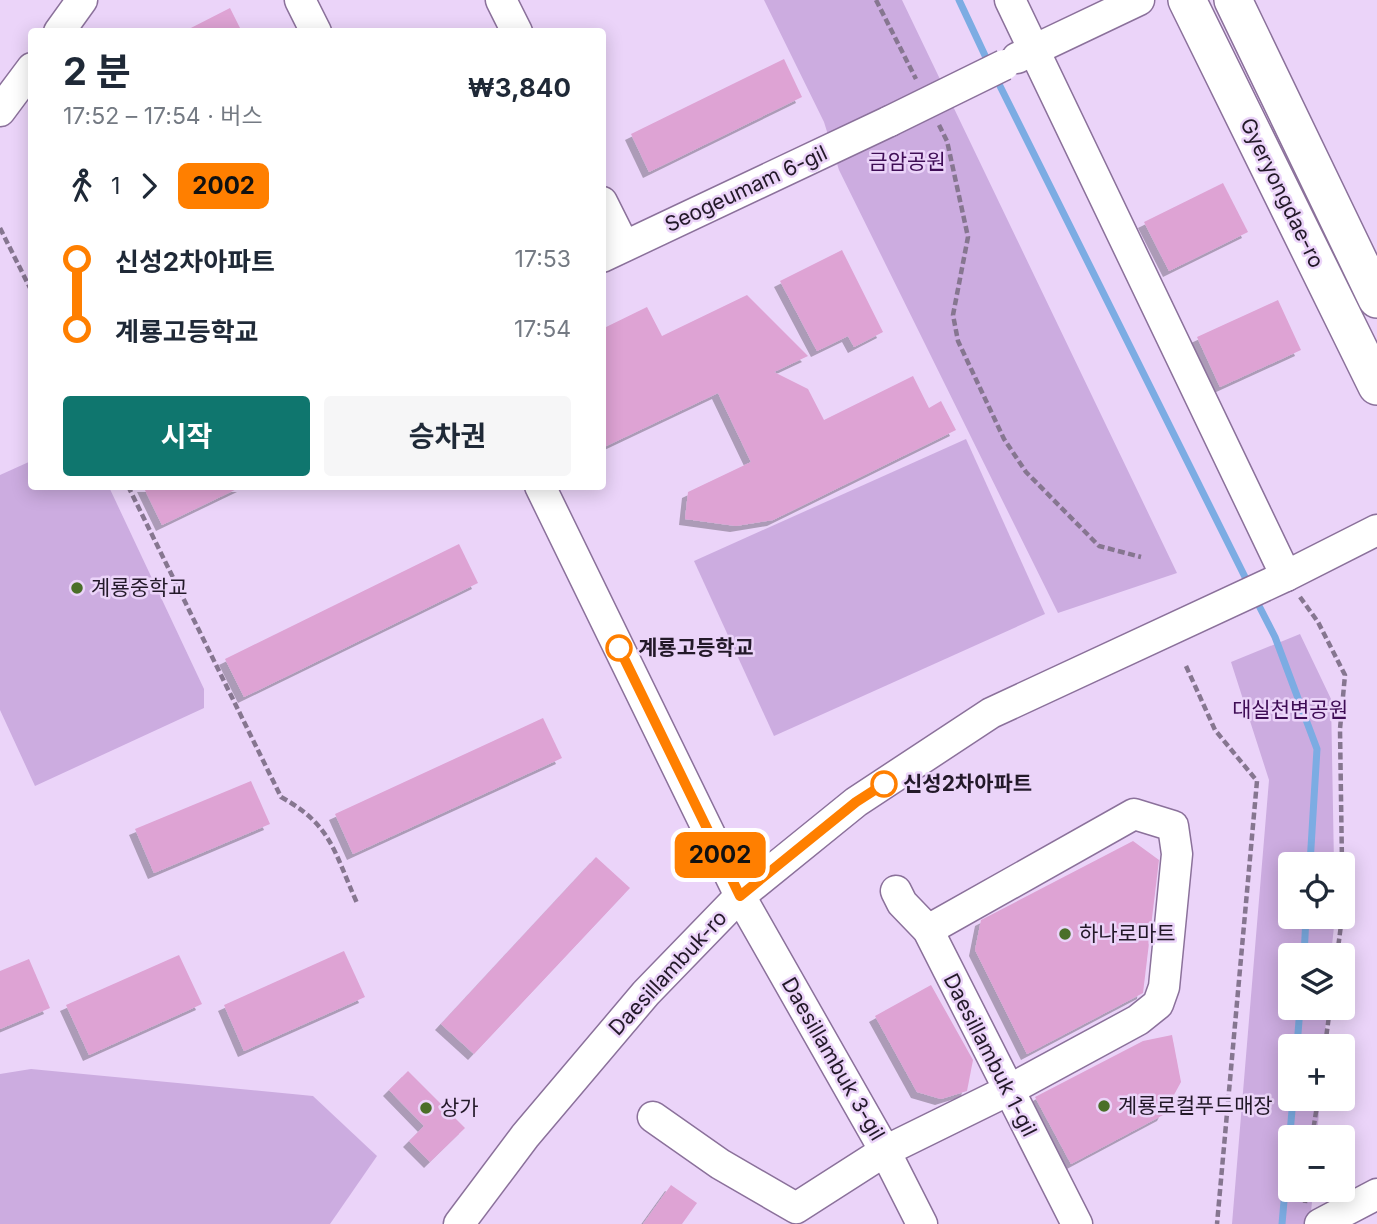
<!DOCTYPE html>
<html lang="ko">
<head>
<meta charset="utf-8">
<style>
	:root { --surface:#fff; --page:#f6f6f7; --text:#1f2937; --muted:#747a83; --accent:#0f766e }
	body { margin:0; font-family:Inter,"Noto Sans KR",sans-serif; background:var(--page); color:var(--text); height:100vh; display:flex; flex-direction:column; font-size:26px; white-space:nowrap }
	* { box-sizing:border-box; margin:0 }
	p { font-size:23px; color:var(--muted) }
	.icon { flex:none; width:38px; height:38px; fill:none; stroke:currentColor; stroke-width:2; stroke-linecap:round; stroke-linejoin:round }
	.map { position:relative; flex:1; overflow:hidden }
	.details { position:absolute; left:28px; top:28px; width:578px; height:462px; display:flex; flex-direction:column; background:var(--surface); border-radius:7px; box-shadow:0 4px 18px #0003 }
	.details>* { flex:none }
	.badge { padding:0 14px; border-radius:10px; font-size:24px; line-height:46px }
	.buttons { position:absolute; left:1278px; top:852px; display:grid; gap:14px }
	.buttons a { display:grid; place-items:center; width:77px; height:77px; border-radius:7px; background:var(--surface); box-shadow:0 4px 18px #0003; font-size:35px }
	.map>.badge { position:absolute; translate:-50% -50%; box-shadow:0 0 0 4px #fff }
	.legs { display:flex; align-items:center; gap:10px; height:77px; padding:0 35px; font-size:23px }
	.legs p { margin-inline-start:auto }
	.head { display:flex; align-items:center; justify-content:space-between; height:119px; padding:0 35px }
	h1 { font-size:38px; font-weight:700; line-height:52px }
	.cta { display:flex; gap:14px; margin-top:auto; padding:14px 35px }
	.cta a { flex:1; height:80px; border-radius:7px; background:var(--accent); color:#fff; font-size:28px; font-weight:700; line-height:80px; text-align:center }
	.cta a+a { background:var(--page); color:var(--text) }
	ul { padding:0 35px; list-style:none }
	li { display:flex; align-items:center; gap:24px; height:70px; font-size:26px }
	li i { display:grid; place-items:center; width:10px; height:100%; margin:0 9px; background:currentColor }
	li i::after { content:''; width:18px; height:18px; margin:-9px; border:5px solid; border-radius:50%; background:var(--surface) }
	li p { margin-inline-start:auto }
	li:first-child i { background:linear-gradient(#0000 50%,currentColor 0) }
	li:last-child i { background:linear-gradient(currentColor 50%,#0000 0) }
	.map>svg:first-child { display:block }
	.green { fill:#ccace0 }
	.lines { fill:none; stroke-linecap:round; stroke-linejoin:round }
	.stream { stroke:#7cace3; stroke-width:7 }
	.building { fill:#dea3d4; filter:url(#shadow) }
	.minor-casing { stroke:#8b719b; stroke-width:33 }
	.major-casing { stroke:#8b719b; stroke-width:40 }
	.path { stroke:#867690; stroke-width:4.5; stroke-dasharray:7 3.5; stroke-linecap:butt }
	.minor { stroke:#fff; stroke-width:30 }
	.major { stroke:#fff; stroke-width:37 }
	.minor-bridge-casing { stroke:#8b719b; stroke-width:33; stroke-linecap:butt }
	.minor-bridge { stroke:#fff; stroke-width:30 }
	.line-1-casing { stroke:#fff; stroke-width:16 }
	.line-1 { stroke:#ff7f00; stroke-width:10 }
	.poi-dot { fill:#4a6f28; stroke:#ebd4f9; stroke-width:2.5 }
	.stop-1-dot { fill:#fff; stroke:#ff7f00; stroke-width:3.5 }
	.labels { text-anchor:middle; stroke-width:5; stroke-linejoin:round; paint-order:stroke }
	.park-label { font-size:21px; fill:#3f0d56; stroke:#ebd4f9 }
	.street-label { font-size:21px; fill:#231929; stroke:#ebd4f9 }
	.poi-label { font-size:21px; fill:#231929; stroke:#ebd4f9; text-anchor:start }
	.stop-label { font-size:21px; font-weight:bold; fill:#231929; stroke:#ebd4f9; text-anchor:start }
</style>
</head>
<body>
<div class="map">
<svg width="1377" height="1224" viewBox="0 0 1377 1224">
	<defs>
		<filter id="shadow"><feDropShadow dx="-6" dy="6" stdDeviation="0" flood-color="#0004"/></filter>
	</defs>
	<rect width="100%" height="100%" fill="#ebd4f9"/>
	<g class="green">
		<path d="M 764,0 L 902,0 L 1177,573 L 1058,613 L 839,170 L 824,122 Z"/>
		<path d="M 966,439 L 1045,614 L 774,736 L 694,561 Z"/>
		<path d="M 31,461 L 32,486 L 109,487 L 204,689 L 204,708 L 35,786 L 0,710 L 0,475 Z"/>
		<path d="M 1300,634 L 1331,699 L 1334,864 L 1290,864 L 1290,917 L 1335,917 L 1331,955 L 1290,956 L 1290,1008 L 1327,1008 L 1324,1046 L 1290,1046 L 1290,1099 L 1320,1099 L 1317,1137 L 1290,1138 L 1290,1190 L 1313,1190 L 1310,1224 L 1232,1224 L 1269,780 L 1231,662 Z"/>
		<path d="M 31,1069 L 313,1096 L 377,1156 L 330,1224 L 0,1224 L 0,1074 Z"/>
	</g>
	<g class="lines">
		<g class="stream">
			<path d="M 959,0 L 989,64"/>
			<path d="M 996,78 L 1250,587"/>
			<path d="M 1255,598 L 1275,637 L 1317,749 L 1310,864"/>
			<path d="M 1304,956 L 1306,917"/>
			<path d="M 1297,1046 L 1300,1008"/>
			<path d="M 1282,1224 L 1293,1099"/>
		</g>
	</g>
	<g class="building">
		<path d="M 230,8 L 242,32 L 183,32 Z"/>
		<path d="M 784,59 L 802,97 L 649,172 L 631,134 Z"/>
		<path d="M 1223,183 L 1248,232 L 1169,271 L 1144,222 Z"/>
		<path d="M 842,250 L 883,332 L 854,347 L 848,336 L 817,351 L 780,281 Z"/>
		<path d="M 747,295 L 808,356 L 774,372 L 808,389 L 824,420 L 913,376 L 929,408 L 941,401 L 956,430 L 773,520 L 736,526 L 685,519 L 688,492 L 751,462 L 718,393 L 602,448 L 602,329 L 647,307 L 662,336 Z"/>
		<path d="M 1278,300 L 1301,350 L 1220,387 L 1197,337 Z"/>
		<path d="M 143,486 L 243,486 L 162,525 Z"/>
		<path d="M 459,544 L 478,583 L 244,697 L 225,659 Z"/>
		<path d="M 543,718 L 562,758 L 353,854 L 335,814 Z"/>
		<path d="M 251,781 L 270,824 L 154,873 L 135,829 Z"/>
		<path d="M 1133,841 L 1159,860 L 1143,993 L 1027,1054 L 975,950 L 981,920 Z"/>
		<path d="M 596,857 L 630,888 L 474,1054 L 441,1024 Z"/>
		<path d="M 344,951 L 365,997 L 244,1051 L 224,1005 Z"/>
		<path d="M 179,955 L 202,1004 L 89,1055 L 66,1005 Z"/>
		<path d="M 29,959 L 50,1008 L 0,1029 L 0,971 Z"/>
		<path d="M 931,985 L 973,1060 L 967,1091 L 941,1099 L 917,1092 L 875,1016 Z"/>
		<path d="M 1172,1035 L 1181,1082 L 1163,1115 L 1071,1164 L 1035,1097 L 1143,1041 Z"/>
		<path d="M 408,1071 L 465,1128 L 430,1162 L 409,1141 L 424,1126 L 389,1090 Z"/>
		<path d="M 671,1185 L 697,1203 L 682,1224 L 643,1224 Z"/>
	</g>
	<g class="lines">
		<g class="minor-casing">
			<g id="minor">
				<path d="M 300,0 L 316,32"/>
				<path d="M 501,0 L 517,32"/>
				<path d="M 1010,0 L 1286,576"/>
				<path d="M 59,32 L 82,0"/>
				<path d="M 1017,58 L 1139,0"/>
				<path d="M 0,111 L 32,68"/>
				<path d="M 602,202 L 624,246"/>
				<path d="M 602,257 L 890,121"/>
				<path d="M 540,486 L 740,896 L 885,1151 L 922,1224"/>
				<path d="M 896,891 L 902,903 L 928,930 L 1077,1224"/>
				<path d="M 653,1117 L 720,1164 L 796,1208 L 885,1151 L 1007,1091 L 1138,1020 L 1158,1004 L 1164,987 L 1177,854 L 1173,826 L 1134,814 L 928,930"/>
				<path d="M 459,1224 L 525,1136 L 646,993 L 740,896 L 856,802 L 991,713 L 1286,576 L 1377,530"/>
				<path d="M 1320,1224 L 1377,1194"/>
			</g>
		</g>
		<g class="major-casing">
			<g id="major">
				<path d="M 1187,0 L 1377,386"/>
				<path d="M 1233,0 L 1377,299"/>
			</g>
		</g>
		<g class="path">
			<path d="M 876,0 L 916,79"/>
			<path d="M 939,125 L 947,141 L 968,237 L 953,315 L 958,341 L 1004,439 L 1026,472 L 1099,546 L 1141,557"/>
			<path d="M 0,228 L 32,292"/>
			<path d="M 128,486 L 281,797 C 332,825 334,852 357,903"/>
			<path d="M 1300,597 L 1318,622 L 1345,675 L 1340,729 L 1342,864"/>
			<path d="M 1186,666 L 1215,730 L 1257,781 L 1217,1224"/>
			<path d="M 1342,890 L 1342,915"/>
			<path d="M 1337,956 L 1342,917"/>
			<path d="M 1325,1046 L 1330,1008"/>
			<path d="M 1312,1138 L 1318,1099"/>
			<path d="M 1305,1203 L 1306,1190"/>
		</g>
		<use href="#minor" class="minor"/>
		<use href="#major" class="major"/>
		<g class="minor-bridge-casing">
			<path id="minor-bridge" d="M 890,121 L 1004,65"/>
		</g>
		<use href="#minor-bridge" class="minor-bridge"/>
	</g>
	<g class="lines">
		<g class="line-1-casing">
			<path id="line-1" d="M 619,648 L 740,896 L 856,802 L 884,784"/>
		</g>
		<use href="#line-1" class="line-1"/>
	</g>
	<g class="poi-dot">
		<circle cx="77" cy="588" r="7"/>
		<circle cx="1065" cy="934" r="7"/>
		<circle cx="1104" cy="1106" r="7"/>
		<circle cx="426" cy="1108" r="7"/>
	</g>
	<g class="stop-1-dot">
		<circle cx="619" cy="648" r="12"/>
		<circle cx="884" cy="784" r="12"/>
	</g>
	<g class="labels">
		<g class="park-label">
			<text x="907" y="169">금암공원</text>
			<text x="1290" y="717">대실천변공원</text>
		</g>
		<g class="street-label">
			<text transform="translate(746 189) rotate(-25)" y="7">Seogeumam 6-gil</text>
			<text transform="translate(1282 193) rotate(64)" y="7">Gyeryongdae-ro</text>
			<text transform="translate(668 973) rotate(-47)" y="7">Daesillambuk-ro</text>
			<text transform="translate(990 1055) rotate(63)" y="7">Daesillambuk 1-gil</text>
			<text transform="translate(833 1059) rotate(60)" y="7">Daesillambuk 3-gil</text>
		</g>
		<g class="poi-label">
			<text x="91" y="595">계룡중학교</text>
			<text x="1079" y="941">하나로마트</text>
			<text x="1118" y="1113">계룡로컬푸드매장</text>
			<text x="440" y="1115">상가</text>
		</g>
		<g class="stop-label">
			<text x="638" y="655">계룡고등학교</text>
			<text x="903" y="791">신성2차아파트</text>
		</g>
	</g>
</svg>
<div class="buttons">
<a><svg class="icon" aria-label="locate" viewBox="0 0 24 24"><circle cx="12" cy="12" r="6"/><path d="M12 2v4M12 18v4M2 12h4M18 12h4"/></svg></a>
<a><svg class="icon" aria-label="layers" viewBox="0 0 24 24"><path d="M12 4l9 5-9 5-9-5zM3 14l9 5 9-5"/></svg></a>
<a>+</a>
<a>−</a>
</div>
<b class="badge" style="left:720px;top:855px;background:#ff7f00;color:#111">2002</b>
<section class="details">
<div class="head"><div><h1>2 분</h1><p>17:52 – 17:54 · 버스</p></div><b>₩3,840</b></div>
<div class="legs"><svg class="icon" aria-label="walk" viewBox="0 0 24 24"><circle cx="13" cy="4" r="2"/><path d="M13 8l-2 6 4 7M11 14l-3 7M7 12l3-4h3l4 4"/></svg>1<svg class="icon" aria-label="forward" viewBox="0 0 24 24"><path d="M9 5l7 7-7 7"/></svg><b class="badge" style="background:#ff7f00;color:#111">2002</b></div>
<ul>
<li><i style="color:#ff7f00"></i><b>신성2차아파트</b><p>17:53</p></li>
<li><i style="color:#ff7f00"></i><b>계룡고등학교</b><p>17:54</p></li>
</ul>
<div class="cta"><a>시작</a><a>승차권</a></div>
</section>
</div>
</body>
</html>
